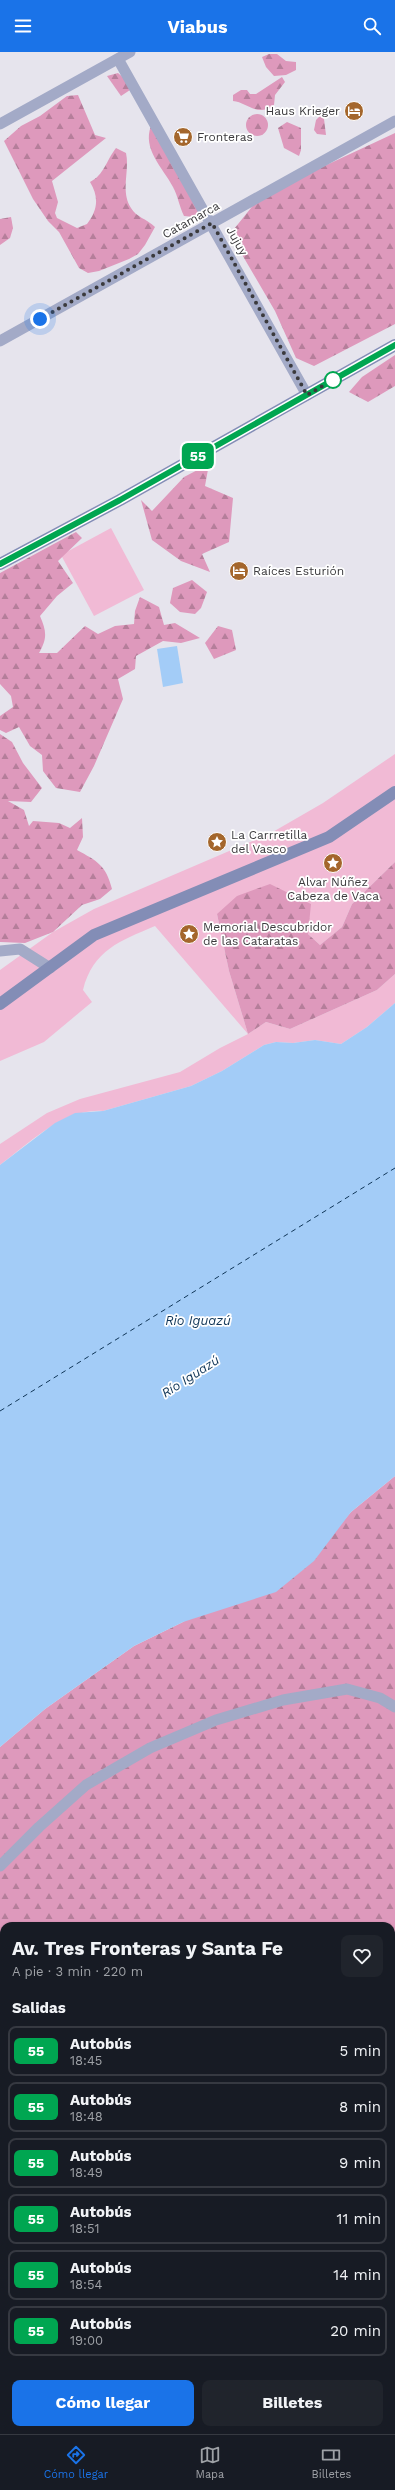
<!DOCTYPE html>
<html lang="es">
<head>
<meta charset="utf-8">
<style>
	:root { --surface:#171b24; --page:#20242c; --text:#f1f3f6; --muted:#9ea1a6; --line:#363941; --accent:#1a73e8 }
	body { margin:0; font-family:"Work Sans",sans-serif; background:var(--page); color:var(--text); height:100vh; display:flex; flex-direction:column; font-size:15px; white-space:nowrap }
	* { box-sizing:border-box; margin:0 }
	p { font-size:13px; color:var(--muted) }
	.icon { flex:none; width:22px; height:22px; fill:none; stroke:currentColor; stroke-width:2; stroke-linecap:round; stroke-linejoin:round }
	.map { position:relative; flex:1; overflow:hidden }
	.panel { position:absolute; left:0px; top:1870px; width:395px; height:512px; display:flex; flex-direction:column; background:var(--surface); border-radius:12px 12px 0 0; box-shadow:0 1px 3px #0004 }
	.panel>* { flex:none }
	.badge { padding:0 8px; border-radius:6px; font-size:14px; line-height:26px }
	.you { position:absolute; width:20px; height:20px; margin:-10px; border:3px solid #fff; border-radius:50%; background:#1a73e8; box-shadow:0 0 0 6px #1a73e833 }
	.map>.badge { position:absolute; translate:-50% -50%; box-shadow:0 0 0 2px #fff }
	h2 { padding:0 12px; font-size:15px; line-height:36px }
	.round { display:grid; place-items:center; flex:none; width:42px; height:42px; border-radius:8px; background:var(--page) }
	.headline { display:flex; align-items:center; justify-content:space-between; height:68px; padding:0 12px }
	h1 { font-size:19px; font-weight:700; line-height:30px }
	.primary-button { display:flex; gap:8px; margin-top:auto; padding:8px 12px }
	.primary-button a { flex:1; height:46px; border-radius:8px; background:var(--accent); color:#fff; font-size:16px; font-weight:700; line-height:46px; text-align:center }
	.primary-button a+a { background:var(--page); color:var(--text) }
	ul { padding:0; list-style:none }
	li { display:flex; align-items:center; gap:12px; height:50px; margin:0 8px 6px; padding:0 4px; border:2px solid var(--line); border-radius:8px }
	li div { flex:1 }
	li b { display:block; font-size:15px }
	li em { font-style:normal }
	li .badge { min-width:44px; font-weight:700; text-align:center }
	header { display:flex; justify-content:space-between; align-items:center; height:52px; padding:0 12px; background:var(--accent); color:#fff; font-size:18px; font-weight:700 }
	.menu { display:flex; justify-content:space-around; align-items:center; height:56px; border-top:1px solid var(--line); background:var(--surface); font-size:11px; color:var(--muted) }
	.menu a { display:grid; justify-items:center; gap:2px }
	.menu .active { color:var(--accent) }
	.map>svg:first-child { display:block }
	.green { fill:#f1bad5 }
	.forest { fill:url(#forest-firs) }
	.water { fill:#a3ccf7 }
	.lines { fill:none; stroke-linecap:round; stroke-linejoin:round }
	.ferry { stroke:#103658; stroke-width:1; stroke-dasharray:5 4; stroke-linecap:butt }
	.street { stroke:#a3aac7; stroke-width:11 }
	.secondary { stroke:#838db6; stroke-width:12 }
	.highway { stroke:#59649f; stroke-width:12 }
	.line-casing { stroke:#fff; stroke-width:9 }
	.line { stroke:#00a651; stroke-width:6 }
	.walk { stroke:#3b3a3d; stroke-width:4; stroke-dasharray:0 7.2 }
	.stop-dot { fill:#fff; stroke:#00a651; stroke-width:2 }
	.labels { text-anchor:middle; stroke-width:3.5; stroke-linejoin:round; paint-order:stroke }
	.poi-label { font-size:12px; fill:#3b3a3d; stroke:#fff; text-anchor:start }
	.street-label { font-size:12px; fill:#3b3a3d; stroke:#fff }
	.water-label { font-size:13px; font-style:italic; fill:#103658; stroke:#fff }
</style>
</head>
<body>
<header><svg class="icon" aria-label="menu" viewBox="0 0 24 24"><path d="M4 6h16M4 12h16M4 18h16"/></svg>Viabus<svg class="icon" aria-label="search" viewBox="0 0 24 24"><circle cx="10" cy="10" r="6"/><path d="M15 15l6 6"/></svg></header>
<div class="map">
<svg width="395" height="2382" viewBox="0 0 395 2382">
	<defs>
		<pattern id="forest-firs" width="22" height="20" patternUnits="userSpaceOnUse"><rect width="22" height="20" fill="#de99bc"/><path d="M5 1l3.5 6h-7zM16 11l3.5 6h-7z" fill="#b57e9a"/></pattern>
	</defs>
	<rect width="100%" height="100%" fill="#e6e4ed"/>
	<g class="green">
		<path d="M 111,476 L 144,538 L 94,564 L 61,503 Z"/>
		<path d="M 395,702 L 395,810 L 352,852 L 342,875 L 320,893 L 308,882 L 217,862 L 229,919 L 248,982 L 266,970 L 290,977 L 377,938 L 395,922 L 395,951 L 367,975 L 341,992 L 315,988 L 293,991 L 276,990 L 264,993 L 222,1019 L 191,1034 L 103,1059 C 63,1056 30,1091 0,1113 L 0,1092 L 47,1061 L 80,1047 L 180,1020 L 220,996 L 248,982 L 155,874 C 120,889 93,898 83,938 L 92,950 L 44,990 L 0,1009 L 0,918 L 53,880 L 94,857 L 271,781 L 323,751 Z"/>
	</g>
	<g class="forest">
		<path d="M 269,2 L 277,2 L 286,9 L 296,10 L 296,18 L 286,23 L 274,24 L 266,15 L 262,5 Z"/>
		<path d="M 118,21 L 126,28 L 130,38 L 121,44 L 107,24 Z"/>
		<path d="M 282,25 L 285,30 L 275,43 L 274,53 C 257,66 247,50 233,49 L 233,43 L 241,38 L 247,38 L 250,42 L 256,42 Z"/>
		<path d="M 78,43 L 95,83 L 106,86 L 52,129 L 58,150 L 55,161 L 57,166 L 77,176 L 87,172 C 98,158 99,145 90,130 C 104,123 106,109 116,96 L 126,101 C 130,119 120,139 131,156 C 136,165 147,167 155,175 L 145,193 L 138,202 L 129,207 L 99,219 L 88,221 L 79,216 L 59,180 L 48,169 L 33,147 L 4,89 L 21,74 L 40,64 L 67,44 Z"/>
		<circle cx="257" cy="73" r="11"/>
		<path d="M 320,64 L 324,67 L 326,83 L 317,82 L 314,78 L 316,68 Z"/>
		<path d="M 287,70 L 301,76 L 301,98 L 299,104 L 284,96 L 278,76 Z"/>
		<path d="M 151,74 L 201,155 L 195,165 L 184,164 C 179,154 178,144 173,135 C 163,116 142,97 151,74 Z"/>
		<path d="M 395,81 L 395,272 L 314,314 L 296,306 L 275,259 L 230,182 L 255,151 L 320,116 Z"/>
		<path d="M 11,165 L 13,176 L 10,186 L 0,193 L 0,167 Z"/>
		<path d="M 395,303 L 395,334 L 368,350 L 349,340 L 362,325 Z"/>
		<path d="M 209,412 L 205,434 L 233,446 L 229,490 L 202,502 L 210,520 L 181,509 L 152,488 L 141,448 L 152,459 L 184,425 Z"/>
		<path d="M 76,480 L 82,486 L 58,509 L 73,531 L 57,544 L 40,564 C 47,580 47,587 39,601 L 57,601 L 85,574 L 98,582 L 115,574 L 134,572 L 135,559 L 140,545 L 159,555 L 164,573 L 175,571 L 200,586 L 181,591 L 163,589 L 136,604 L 135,617 L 118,627 L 123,647 L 94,714 L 80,740 L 56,736 L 43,719 L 42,703 L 30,694 L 19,675 L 6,681 L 0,678 L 0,664 L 13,655 L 11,644 L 0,632 L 0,521 Z"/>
		<path d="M 192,528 L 207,540 L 201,556 L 195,562 L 180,560 L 170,551 L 173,536 Z"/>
		<path d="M 218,574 L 232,578 L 236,598 L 214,607 L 205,591 Z"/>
		<path d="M 0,682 L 12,690 L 23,711 L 42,736 L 31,750 L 8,749 L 24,758 L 29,774 L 33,769 L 59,771 L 70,776 L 82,766 L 83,785 L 77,798 C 97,809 106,813 112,837 L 100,847 L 82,853 L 53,880 L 25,891 L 0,890 Z"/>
		<path d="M 395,810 L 395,922 L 377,938 L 290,977 L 266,970 L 248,982 L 229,919 L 217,862 L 237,844 L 270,832 L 311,852 L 308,882 L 320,893 L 342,875 L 352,852 Z"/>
		<path d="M 395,1424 L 395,2143 L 391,2144 L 391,1874 L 4,1874 L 4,2213 L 0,2214 L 0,1695 L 45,1657 L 134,1594 L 183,1570 L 339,1474 L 351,1460 Z"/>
	</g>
	<g class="water">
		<path d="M 177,594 L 183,631 L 163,635 L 157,597 Z"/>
		<path d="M 395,951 L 395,1424 L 351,1460 L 314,1509 L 276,1540 L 183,1570 L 134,1594 L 45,1657 L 0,1695 L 0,1113 L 55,1071 L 75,1061 L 103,1059 L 191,1034 L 222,1019 L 264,993 L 276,990 L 293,991 L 315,988 L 341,992 L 367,975 Z"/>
	</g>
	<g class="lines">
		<path class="ferry" d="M 0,1359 L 395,1116"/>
		<g class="street">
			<path d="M 118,7 L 307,343"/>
			<path d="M 0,72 L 130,0"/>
			<path d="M 0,289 L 395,69"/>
			<path d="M 0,899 L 20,897 L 50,916"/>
			<path d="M 0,1814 L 39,1775 L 86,1733 L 150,1696 L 216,1668 L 283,1648 L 347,1637 L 380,1646 L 395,1655"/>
		</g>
		<g class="secondary">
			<path d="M 0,512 L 120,448 L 395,293"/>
			<path d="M 0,952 L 94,883 L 329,785 L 395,740"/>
		</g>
		<g class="highway">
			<path d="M 391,2332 L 395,2329"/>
			<path d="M 324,2382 L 329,2378"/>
		</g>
	</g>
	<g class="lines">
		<g class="line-casing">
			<path id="line" d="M 0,512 L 120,448 L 395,293"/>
		</g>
		<use href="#line" class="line"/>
		<path class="walk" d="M 40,267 L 212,171 L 307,343 L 333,328"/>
	</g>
	<defs>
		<g id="hotel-disc" transform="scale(1)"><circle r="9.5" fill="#a4662c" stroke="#fff"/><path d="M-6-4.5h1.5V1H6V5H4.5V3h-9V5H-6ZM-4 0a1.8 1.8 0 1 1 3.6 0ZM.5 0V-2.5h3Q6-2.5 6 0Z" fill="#fff"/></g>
		<g id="supermarket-disc" transform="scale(1)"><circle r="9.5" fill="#a4662c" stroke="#fff"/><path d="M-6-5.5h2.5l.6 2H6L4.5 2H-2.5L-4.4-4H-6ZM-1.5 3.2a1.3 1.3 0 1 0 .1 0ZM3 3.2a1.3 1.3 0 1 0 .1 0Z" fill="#fff"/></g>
		<g id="sight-disc" transform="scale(1)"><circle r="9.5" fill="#a4662c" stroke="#fff"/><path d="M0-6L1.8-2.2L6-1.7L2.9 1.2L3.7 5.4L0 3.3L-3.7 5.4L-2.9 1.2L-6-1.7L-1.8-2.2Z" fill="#fff"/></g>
	</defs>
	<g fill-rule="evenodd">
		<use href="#hotel-disc" x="354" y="59"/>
		<use href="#supermarket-disc" x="183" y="85"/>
		<use href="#hotel-disc" x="239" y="519"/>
		<use href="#sight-disc" x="217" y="790"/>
		<use href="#sight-disc" x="333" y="811"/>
		<use href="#sight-disc" x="189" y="882"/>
	</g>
	<circle class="stop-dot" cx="333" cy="328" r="8"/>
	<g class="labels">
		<g class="poi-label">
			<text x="340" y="63" text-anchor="end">Haus Krieger</text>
			<text x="197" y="89">Fronteras</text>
			<text x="253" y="523">Raíces Esturión</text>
			<text x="231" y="787">La Carrretilla<tspan x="231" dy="14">del Vasco</tspan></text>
			<text x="333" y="834" text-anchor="middle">Alvar Núñez<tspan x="333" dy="14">Cabeza de Vaca</tspan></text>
			<text x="203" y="879">Memorial Descubridor<tspan x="203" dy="14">de las Cataratas</tspan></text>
		</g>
		<g class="street-label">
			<text transform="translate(191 168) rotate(-29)" y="4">Catamarca</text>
			<text transform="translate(237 189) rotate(61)" y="4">Jujuy</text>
		</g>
		<g class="water-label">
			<text x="198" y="1273">Rio Iguazú</text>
			<text transform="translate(190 1324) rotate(-33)" y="5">Río Iguazú</text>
		</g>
	</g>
</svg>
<div class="you" style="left:40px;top:267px"></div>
<b class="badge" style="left:198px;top:404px;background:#00a651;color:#fff">55</b>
<section class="panel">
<div class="headline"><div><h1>Av. Tres Fronteras y Santa Fe</h1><p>A pie · 3 min · 220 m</p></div><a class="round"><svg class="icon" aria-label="heart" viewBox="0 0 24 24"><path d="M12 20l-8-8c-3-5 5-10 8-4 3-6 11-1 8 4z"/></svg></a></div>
<h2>Salidas</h2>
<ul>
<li><span class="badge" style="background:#00a651;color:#fff">55</span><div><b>Autobús</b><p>18:45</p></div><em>5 min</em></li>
<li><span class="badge" style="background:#00a651;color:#fff">55</span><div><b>Autobús</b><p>18:48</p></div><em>8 min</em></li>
<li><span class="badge" style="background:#00a651;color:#fff">55</span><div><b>Autobús</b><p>18:49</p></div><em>9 min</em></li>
<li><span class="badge" style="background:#00a651;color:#fff">55</span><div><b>Autobús</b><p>18:51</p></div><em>11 min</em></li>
<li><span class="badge" style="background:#00a651;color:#fff">55</span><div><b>Autobús</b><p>18:54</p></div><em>14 min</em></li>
<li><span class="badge" style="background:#00a651;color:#fff">55</span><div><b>Autobús</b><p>19:00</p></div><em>20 min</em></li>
</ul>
<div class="primary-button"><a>Cómo llegar</a><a>Billetes</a></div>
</section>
</div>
<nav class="menu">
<a class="active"><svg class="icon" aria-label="directions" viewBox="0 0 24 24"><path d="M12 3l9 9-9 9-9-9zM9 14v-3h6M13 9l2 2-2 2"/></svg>Cómo llegar</a>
<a><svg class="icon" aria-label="map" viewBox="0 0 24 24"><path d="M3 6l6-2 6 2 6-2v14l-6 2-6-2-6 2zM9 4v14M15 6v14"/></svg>Mapa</a>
<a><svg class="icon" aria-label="tickets" viewBox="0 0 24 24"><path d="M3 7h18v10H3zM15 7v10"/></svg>Billetes</a>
</nav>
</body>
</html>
